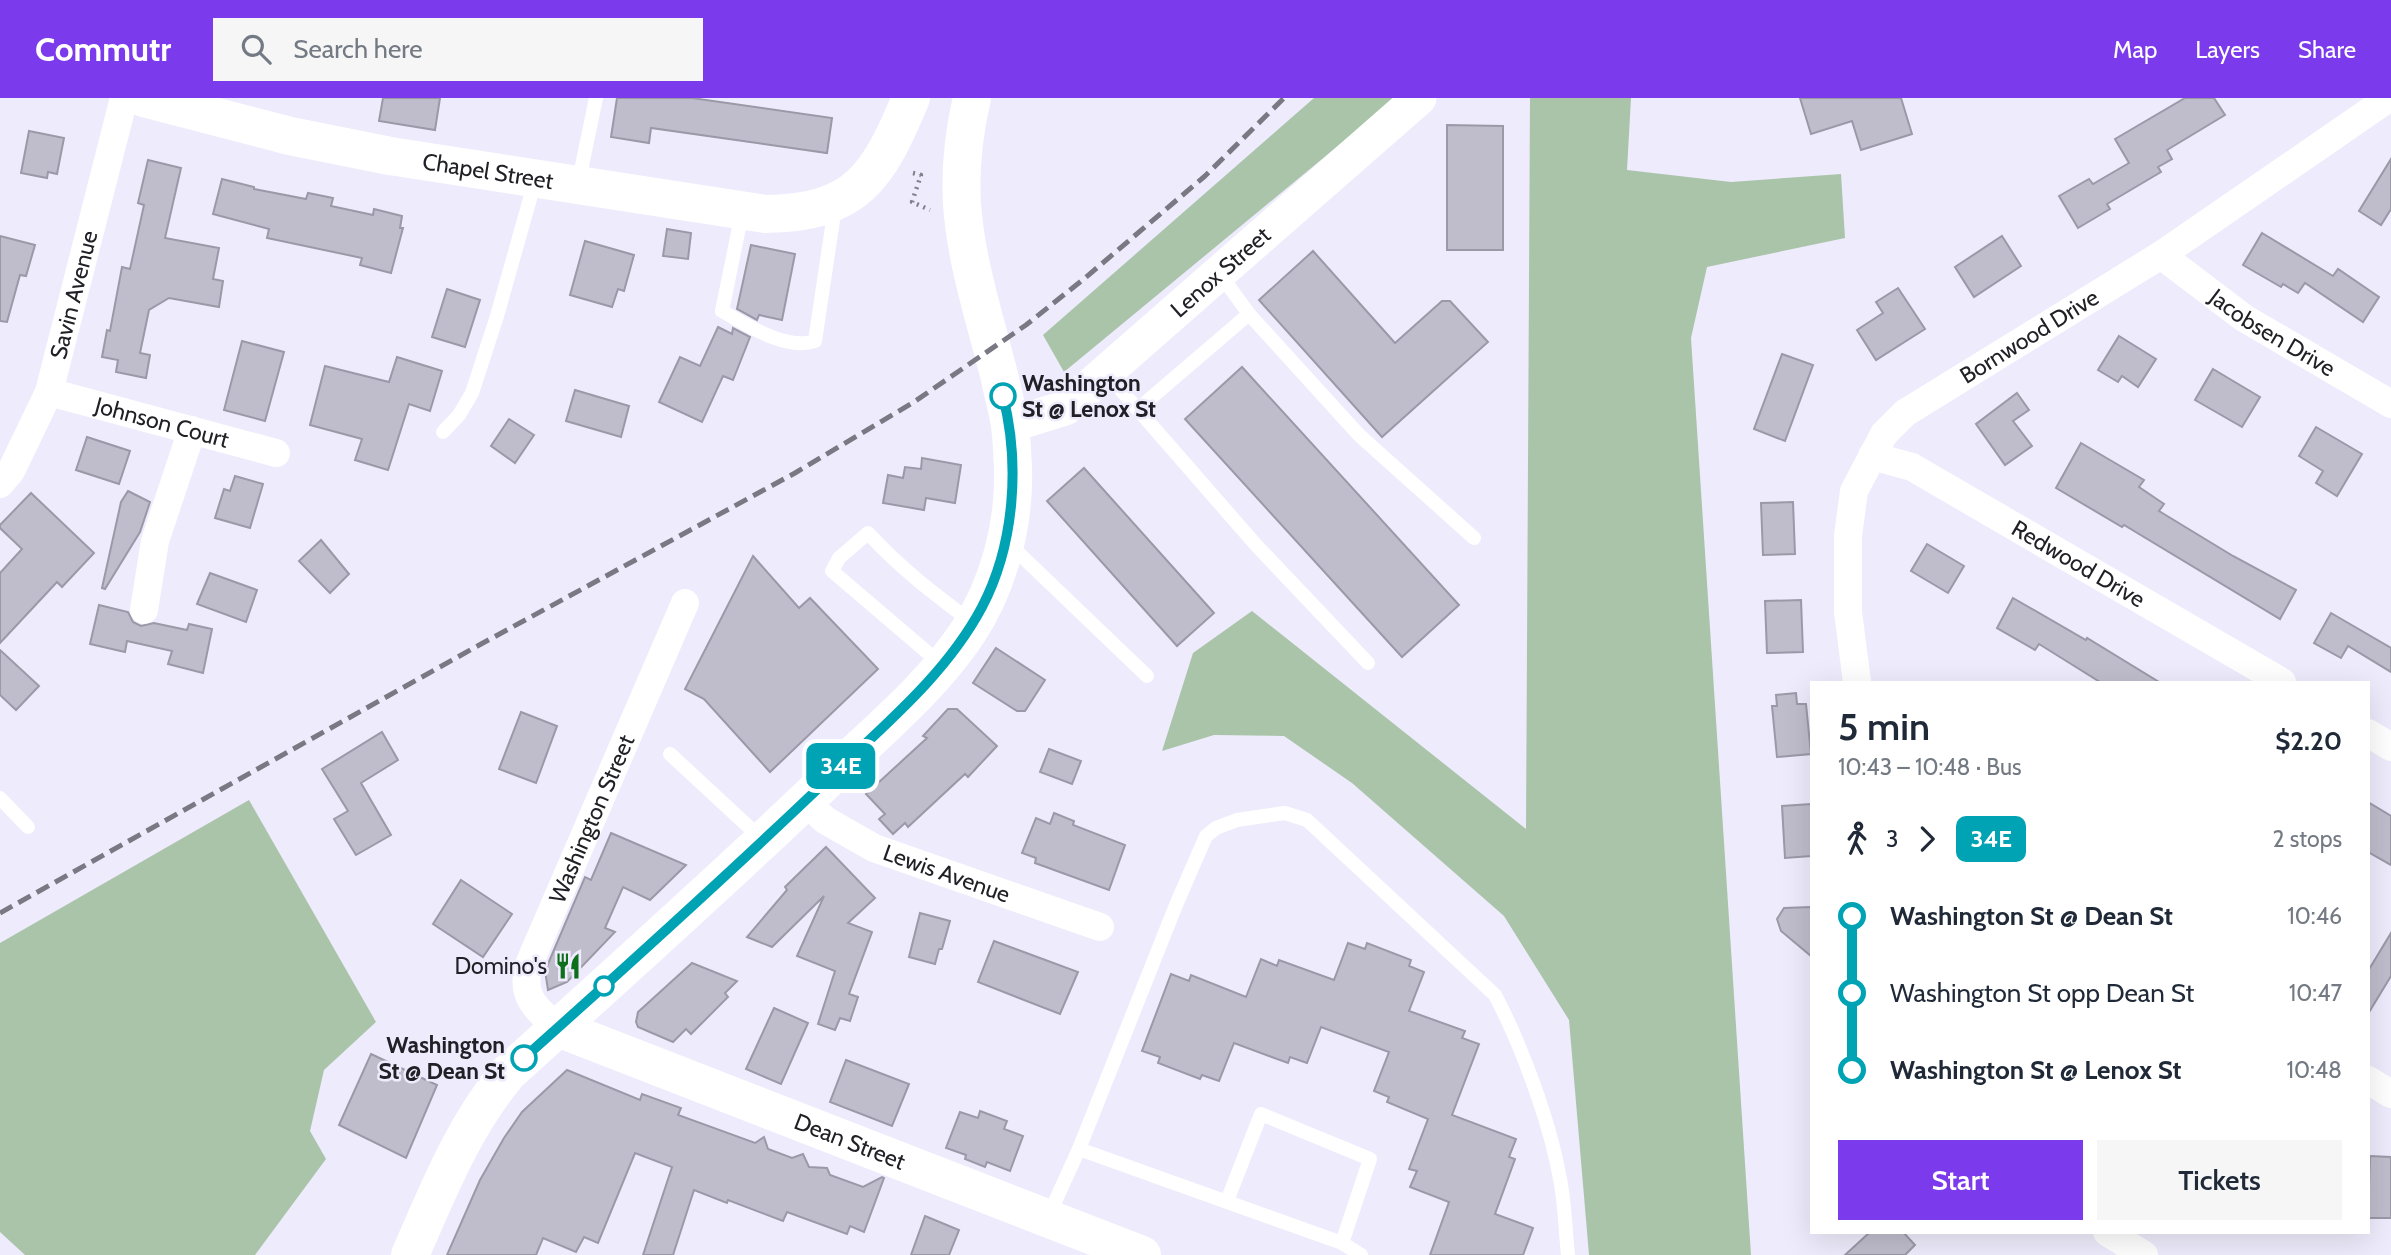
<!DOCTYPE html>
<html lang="en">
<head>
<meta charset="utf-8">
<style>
	:root { --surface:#fff; --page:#f6f6f7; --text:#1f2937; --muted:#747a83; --accent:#7c3aed }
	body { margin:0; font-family:Cabin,sans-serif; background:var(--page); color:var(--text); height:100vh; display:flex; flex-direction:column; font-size:26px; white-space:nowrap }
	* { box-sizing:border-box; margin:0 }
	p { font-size:23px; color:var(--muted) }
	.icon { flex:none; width:38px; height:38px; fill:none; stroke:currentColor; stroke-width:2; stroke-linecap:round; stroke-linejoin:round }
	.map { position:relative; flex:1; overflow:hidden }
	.drawer { position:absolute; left:1810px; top:583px; width:560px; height:553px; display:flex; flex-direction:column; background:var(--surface); border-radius:0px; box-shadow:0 7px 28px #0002 }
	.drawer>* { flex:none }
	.badge { padding:0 14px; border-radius:10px; font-size:24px; line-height:46px }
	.map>.badge { position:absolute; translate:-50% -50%; box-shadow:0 0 0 4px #fff }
	.legs { display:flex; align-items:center; gap:10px; height:77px; padding:0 28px; font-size:23px }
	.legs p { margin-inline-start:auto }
	.summary { display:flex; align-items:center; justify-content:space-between; height:119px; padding:0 28px }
	h1 { font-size:38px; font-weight:600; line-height:52px }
	.cta { display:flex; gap:14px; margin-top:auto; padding:14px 28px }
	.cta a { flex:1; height:80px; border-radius:0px; background:var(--accent); color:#fff; font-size:28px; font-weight:600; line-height:80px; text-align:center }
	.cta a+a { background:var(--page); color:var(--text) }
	ul { padding:0 28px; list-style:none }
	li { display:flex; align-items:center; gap:24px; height:77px; font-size:26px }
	li i { display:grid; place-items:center; width:10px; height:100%; margin:0 9px; background:currentColor }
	li i::after { content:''; width:18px; height:18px; margin:-9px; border:5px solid; border-radius:50%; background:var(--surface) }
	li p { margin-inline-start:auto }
	li:first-child i { background:linear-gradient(#0000 50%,currentColor 0) }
	li:last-child i { background:linear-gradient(currentColor 50%,#0000 0) }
	header { display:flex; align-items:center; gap:42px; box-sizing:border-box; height:98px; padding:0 35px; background:var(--accent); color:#fff }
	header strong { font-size:33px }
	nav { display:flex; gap:38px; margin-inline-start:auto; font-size:24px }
	.search { width:490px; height:63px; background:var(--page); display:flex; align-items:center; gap:18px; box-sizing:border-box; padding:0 24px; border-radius:0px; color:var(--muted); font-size:26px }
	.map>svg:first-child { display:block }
	.forest { fill:#aac4aa }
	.building { fill:#bfbdcc; stroke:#9b99a8; stroke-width:2 }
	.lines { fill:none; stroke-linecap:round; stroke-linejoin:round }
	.path { stroke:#81808b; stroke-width:4.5; stroke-dasharray:2 5; stroke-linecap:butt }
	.service { stroke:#fff; stroke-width:14 }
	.minor { stroke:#fff; stroke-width:28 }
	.tertiary { stroke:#fff; stroke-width:35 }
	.secondary { stroke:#fff; stroke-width:38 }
	.rail { stroke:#7a7883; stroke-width:5; stroke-dasharray:14 7; stroke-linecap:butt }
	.line-1-casing { stroke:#fff; stroke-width:16 }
	.line-1 { stroke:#00a3b4; stroke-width:10 }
	.stop-1-dot { fill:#fff; stroke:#00a3b4; stroke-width:3.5 }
	.labels { text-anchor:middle; stroke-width:5; stroke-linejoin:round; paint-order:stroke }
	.street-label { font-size:23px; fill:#212026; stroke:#eeebfc }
	.stop-label { font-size:23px; font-weight:bold; fill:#212026; stroke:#eeebfc; text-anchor:start }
	.poi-label { font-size:23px; fill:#212026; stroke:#eeebfc; text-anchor:end }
</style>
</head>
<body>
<header>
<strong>Commutr</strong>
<div class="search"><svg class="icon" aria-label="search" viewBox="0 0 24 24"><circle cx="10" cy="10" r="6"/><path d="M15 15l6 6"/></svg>Search here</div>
<nav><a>Map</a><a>Layers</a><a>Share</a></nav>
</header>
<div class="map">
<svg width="2391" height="1157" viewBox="0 0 2391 1157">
	<rect width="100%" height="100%" fill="#eeebfc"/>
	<g class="forest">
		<path d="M 1314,0 L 1396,0 L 1064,274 L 1043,237 Z"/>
		<path d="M 1530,0 L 1631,0 L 1627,72 L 1731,84 L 1841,76 L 1845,140 L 1707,169 L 1691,240 L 1751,1157 L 1589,1157 L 1569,922 L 1504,818 L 1352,685 L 1284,638 L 1214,637 L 1162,653 L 1193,555 L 1252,513 L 1526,731 Z"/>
		<path d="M 249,702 L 376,924 L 324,972 L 310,1033 L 326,1061 L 255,1157 L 25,1157 L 0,1134 L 0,845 Z"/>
	</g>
	<g class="building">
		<path d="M 383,0 L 440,0 L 435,32 L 379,23 Z"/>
		<path d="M 617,0 L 692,0 L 832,20 L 827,55 L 651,30 L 649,45 L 611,39 Z"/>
		<path d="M 1800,0 L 1901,0 L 1912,36 L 1861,52 L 1852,23 L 1811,36 Z"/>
		<path d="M 2185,0 L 2214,0 L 2225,17 L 2167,52 L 2172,61 L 2158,69 L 2161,74 L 2107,106 L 2110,111 L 2078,130 L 2059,98 L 2089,81 L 2093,86 L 2129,65 L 2115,41 Z"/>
		<path d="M 1447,27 L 1503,28 L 1503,152 L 1447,152 Z"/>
		<path d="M 29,33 L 64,40 L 57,76 L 48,74 L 47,80 L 21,75 Z"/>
		<path d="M 2391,61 L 2391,111 L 2381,127 L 2359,113 Z"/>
		<path d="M 148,62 L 181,70 L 165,140 L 219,150 L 213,181 L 223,183 L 219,209 L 169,200 L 149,212 L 140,255 L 150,257 L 146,280 L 116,274 L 118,262 L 102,259 L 107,232 L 110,233 L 122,169 L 130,171 L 144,107 L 138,105 Z"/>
		<path d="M 222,81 L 254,89 L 254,91 L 306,101 L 308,95 L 333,100 L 331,108 L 373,117 L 374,111 L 402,118 L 400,130 L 403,130 L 391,175 L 360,167 L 362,160 L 267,140 L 269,131 L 213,116 Z"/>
		<path d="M 667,131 L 691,135 L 688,161 L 663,158 Z"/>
		<path d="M 2262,135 L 2333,178 L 2338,171 L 2379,199 L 2363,224 L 2305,185 L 2298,195 L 2283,186 L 2281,189 L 2243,167 Z"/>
		<path d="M 0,138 L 35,147 L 26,178 L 20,177 L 7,224 L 0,223 Z"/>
		<path d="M 2002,138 L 2021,168 L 1974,199 L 1955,169 Z"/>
		<path d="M 585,143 L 634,157 L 624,193 L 618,191 L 612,209 L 570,197 Z"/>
		<path d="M 751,147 L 795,156 L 782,222 L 759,217 L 757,222 L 737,211 Z"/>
		<path d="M 1313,153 L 1395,245 L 1442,203 L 1450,203 L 1488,244 L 1382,339 L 1259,202 Z"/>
		<path d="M 1898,190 L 1925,231 L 1876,262 L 1857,232 L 1883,215 L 1876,204 Z"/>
		<path d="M 447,191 L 480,202 L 465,249 L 432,239 Z"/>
		<path d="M 718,229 L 732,236 L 733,230 L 750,239 L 733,282 L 723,278 L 702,324 L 659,304 L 680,259 L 700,268 Z"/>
		<path d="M 2119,238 L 2156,261 L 2138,289 L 2122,278 L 2118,284 L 2098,272 Z"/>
		<path d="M 242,243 L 284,254 L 265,323 L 224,312 Z"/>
		<path d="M 1782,256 L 1813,267 L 1785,343 L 1754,331 Z"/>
		<path d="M 397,259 L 442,273 L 430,313 L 409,306 L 388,372 L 355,362 L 362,341 L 310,327 L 325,268 L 389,284 Z"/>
		<path d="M 1242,269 L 1459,507 L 1402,559 L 1185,321 Z"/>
		<path d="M 2213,271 L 2260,299 L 2242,329 L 2195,302 Z"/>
		<path d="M 575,292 L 629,308 L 621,339 L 566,323 Z"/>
		<path d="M 2017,295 L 2029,312 L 2013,323 L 2032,348 L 2005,367 L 1976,326 Z"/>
		<path d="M 509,321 L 534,337 L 515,365 L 491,348 Z"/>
		<path d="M 2316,329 L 2362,356 L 2337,398 L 2316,385 L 2323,373 L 2299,358 Z"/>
		<path d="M 87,339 L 130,353 L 119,386 L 76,372 Z"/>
		<path d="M 2081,345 L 2144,382 L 2139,389 L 2164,406 L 2159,413 L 2233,458 L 2296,492 L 2280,521 L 2124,427 L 2122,429 L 2056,390 Z"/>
		<path d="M 922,360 L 961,367 L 955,405 L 926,400 L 924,412 L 883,405 L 888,377 L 903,380 L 905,369 L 921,371 Z"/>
		<path d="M 1084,370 L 1214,515 L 1177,548 L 1047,403 Z"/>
		<path d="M 235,378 L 263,386 L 250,430 L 215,420 L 224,391 L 230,393 Z"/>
		<path d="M 128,393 L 150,404 L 140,434 L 105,491 L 102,490 L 121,404 Z"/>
		<path d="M 31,395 L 94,455 L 62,489 L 57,484 L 0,545 L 0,475 L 22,451 L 0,430 L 0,427 Z"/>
		<path d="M 1793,404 L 1795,456 L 1763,457 L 1761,405 Z"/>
		<path d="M 321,442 L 349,476 L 330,495 L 299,463 Z"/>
		<path d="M 1927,446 L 1964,468 L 1948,495 L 1911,473 Z"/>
		<path d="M 753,458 L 799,510 L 810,500 L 878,571 L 770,674 L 704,601 L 685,591 Z"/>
		<path d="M 210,475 L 257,492 L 246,524 L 197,506 Z"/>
		<path d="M 2013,500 L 2086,542 L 2087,540 L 2159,584 L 2100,584 L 2039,546 L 2035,552 L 1997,530 Z"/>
		<path d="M 1801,502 L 1803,554 L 1767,555 L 1765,503 Z"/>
		<path d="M 99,507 L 128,514 L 133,524 L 141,528 L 154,525 L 187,532 L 189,526 L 212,531 L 203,575 L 168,566 L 172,553 L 127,543 L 125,554 L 90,546 Z"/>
		<path d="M 2331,515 L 2391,550 L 2391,574 L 2348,548 L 2341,560 L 2314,545 Z"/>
		<path d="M 996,550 L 1045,582 L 1025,613 L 1017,613 L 973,585 Z"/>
		<path d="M 0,552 L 39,588 L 16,612 L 0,597 Z"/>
		<path d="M 1796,595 L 1797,606 L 1806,606 L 1811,656 L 1777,659 L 1772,608 L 1777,608 L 1776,597 Z"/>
		<path d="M 948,611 L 957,611 L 997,648 L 968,679 L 965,676 L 908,729 L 905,725 L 893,736 L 879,721 L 885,716 L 866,696 L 927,640 L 923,638 Z"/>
		<path d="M 521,614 L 557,628 L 536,685 L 499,671 Z"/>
		<path d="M 382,634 L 398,662 L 361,685 L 391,737 L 356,757 L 334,721 L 348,713 L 322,671 Z"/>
		<path d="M 1049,651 L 1081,663 L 1072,686 L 1040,674 Z"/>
		<path d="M 2368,704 L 2391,718 L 2391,767 L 2368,754 Z"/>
		<path d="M 1811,706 L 1811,758 L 1785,760 L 1782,708 Z"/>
		<path d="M 1054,715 L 1074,723 L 1073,727 L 1125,747 L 1109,792 L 1035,765 L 1036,760 L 1022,755 L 1036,720 L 1050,726 Z"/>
		<path d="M 611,735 L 686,767 L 650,802 L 623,789 L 605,830 L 615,834 L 567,884 L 548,892 L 545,873 L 585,779 L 591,782 Z"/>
		<path d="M 826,749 L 875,800 L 848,825 L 872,834 L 849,896 L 858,899 L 850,923 L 840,920 L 835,932 L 818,926 L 835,873 L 797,858 L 824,798 L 772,849 L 747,839 L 787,792 L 785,789 Z"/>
		<path d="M 461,782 L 512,816 L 483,859 L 433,826 Z"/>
		<path d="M 1811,809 L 1811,858 L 1781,833 L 1777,821 L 1784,810 Z"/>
		<path d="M 920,815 L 950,823 L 942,851 L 939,851 L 935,866 L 909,859 Z"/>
		<path d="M 2391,835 L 2391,878 L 2368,916 L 2368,873 Z"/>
		<path d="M 994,843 L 1078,874 L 1060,916 L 978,884 Z"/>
		<path d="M 1348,845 L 1365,851 L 1367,845 L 1411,862 L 1409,868 L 1424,874 L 1409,913 L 1465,933 L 1462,940 L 1479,946 L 1452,1017 L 1516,1041 L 1509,1059 L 1515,1061 L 1495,1116 L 1533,1130 L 1523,1157 L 1430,1157 L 1449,1104 L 1410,1089 L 1417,1073 L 1409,1071 L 1428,1021 L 1387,1004 L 1389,999 L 1374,993 L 1389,954 L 1321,929 L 1307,965 L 1290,959 L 1288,965 L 1234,945 L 1219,983 L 1202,977 L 1200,981 L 1158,965 L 1160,959 L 1142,953 L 1171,876 L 1189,883 L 1191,877 L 1246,899 L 1261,861 L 1277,868 L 1279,862 L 1334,882 Z"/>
		<path d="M 692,865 L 737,883 L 725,895 L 728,899 L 691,936 L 686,931 L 673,944 L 638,929 L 636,924 L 638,914 Z"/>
		<path d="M 774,910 L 808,925 L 781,986 L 746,971 Z"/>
		<path d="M 371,956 L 437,987 L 406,1060 L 339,1027 Z"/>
		<path d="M 846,962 L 909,986 L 892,1028 L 830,1004 Z"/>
		<path d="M 567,972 L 640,1002 L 642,996 L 681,1010 L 678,1017 L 755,1045 L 764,1039 L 768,1051 L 792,1060 L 803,1056 L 809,1069 L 827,1070 L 830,1077 L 863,1089 L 882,1079 L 884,1080 L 864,1134 L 850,1128 L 847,1136 L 787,1114 L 783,1123 L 728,1102 L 727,1105 L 694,1092 L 673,1157 L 643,1157 L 672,1069 L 635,1055 L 598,1145 L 584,1139 L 576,1154 L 543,1140 L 536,1157 L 447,1157 L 480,1082 L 504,1040 L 522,1014 Z"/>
		<path d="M 980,1013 L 1007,1023 L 1004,1031 L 1023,1038 L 1010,1073 L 987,1064 L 985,1069 L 965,1061 L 966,1057 L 946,1050 L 960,1014 L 978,1020 Z"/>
		<path d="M 2370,1058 L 2391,1059 L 2391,1120 L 2368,1120 Z"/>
		<path d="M 925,1118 L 959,1132 L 949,1157 L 911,1157 Z"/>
		<path d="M 1870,1134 L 1903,1134 L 1915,1147 L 1905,1157 L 1845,1157 Z"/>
	</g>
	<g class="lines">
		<path class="path" d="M 913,75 L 921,77 L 912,104 L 930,112"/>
		<g class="service">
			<path d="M 578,87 L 596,0"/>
			<path d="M 742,115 L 722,213 C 747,227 786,253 815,243 L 835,109"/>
			<path d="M 1249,216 L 1359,337 L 1474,440"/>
			<path d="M 1106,275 L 1256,447 L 1368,565"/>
			<path d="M 1138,311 L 1249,216 L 1220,176"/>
			<path d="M 443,334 L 459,317 L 472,295 L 497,218 L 535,83"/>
			<path d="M 1008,445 L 1147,578"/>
			<path d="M 941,566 L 832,473 L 839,460 L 868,435 C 899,469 935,497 972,524"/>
			<path d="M 670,656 L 763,742"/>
			<path d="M 0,700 L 28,729"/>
			<path d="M 1227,1103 L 1261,1016 L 1370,1061 L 1342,1145"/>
			<path d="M 1048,1119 L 1079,1051"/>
			<path d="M 1361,1157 L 1342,1145 L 1079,1051 L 1176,807 L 1206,738 L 1216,730 L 1237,722 L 1285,715 L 1307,722 L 1495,897 C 1521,946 1549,1022 1559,1076 C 1565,1102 1565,1130 1568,1157"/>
		</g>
		<g class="minor">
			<path id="s1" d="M 2161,157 L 2244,220 L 2391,306"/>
			<path id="s2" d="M 49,294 L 276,355"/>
			<path id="s3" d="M 1872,358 L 1912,369 L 2282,584"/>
			<path id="s4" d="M 0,386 L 11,373 L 49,294 L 124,0"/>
			<path d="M 144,512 L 155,443 L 192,332"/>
			<path id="s5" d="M 1857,584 L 1848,514 L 1848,438 L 1854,393 L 1884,336 L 1905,315 L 2161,157 L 2389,0"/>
			<path d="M 2368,635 L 2391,649"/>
			<path id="s6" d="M 805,703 L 825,722 L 874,750 L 1100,829"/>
			<path id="s7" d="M 558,930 C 535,910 520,898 529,866 L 685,505"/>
			<path d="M 2368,982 L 2391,996"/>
			<path d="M 2107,1134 L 2144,1157"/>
		</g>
		<path class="tertiary" id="s8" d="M 1010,327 L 1065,310 L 1419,0"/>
		<g class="secondary">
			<path id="s9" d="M 144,0 L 290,38 L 390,58 L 765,116 C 857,115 878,79 911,0"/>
			<path id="s10" d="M 558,930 L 1142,1157"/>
			<path d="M 410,1157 C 438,1093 463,1029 508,975 C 615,878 724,781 828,681 C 876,634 931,590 968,534 C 999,487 1015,425 1013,369 C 1012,356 1012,341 1010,328 C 1008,312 1003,297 1000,281 C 986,224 966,165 962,106 C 960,71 964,34 972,0"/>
		</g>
		<path class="rail" d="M 0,815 L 472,551 L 795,375 L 914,304 L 1026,227 L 1085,180 L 1205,78 L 1284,0"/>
	</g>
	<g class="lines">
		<g class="line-1-casing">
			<path id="line-1" d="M 524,960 C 627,868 729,776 828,681 C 883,628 946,577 982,509 C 1015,446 1020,365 1003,298"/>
		</g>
		<use href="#line-1" class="line-1"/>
	</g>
	<defs>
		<g id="restaurant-bare" transform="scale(2.1)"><path d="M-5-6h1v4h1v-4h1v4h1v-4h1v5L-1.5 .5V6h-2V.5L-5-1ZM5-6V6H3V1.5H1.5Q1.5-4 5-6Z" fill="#0d6e1b" stroke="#eeebfc" stroke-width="2.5" paint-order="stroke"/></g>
	</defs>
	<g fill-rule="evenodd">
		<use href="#restaurant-bare" x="568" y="868"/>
	</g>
	<g class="stop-1-dot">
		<circle cx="1003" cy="298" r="12"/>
		<circle cx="604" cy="888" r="9"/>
		<circle cx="524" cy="960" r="12"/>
	</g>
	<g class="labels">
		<g class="street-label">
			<text dy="8" stroke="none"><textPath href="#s9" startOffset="352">Chapel Street</textPath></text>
			<text dy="8" stroke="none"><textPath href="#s8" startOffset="264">Lenox Street</textPath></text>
			<text dy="8" stroke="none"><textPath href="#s4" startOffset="205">Savin Avenue</textPath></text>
			<text dy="8" stroke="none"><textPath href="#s1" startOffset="136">Jacobsen Drive</textPath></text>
			<text dy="8" stroke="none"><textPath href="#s5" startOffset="432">Bornwood Drive</textPath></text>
			<text dy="8" stroke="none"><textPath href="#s2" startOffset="117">Johnson Court</textPath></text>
			<text dy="8" stroke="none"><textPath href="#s3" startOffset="234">Redwood Drive</textPath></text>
			<text dy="8" stroke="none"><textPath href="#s7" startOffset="234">Washington Street</textPath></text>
			<text dy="8" stroke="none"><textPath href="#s6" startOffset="161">Lewis Avenue</textPath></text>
			<text dy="8" stroke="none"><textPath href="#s10" startOffset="313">Dean Street</textPath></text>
		</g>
		<g class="stop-label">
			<text x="1022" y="293">Washington<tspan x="1022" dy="26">St @ Lenox St</tspan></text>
			<text x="505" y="955" text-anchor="end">Washington<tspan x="505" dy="26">St @ Dean St</tspan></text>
		</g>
		<g class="poi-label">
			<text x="547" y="876">Domino's</text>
		</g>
	</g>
</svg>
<b class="badge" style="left:841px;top:668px;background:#00a3b4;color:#fff">34E</b>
<section class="drawer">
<div class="summary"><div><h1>5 min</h1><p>10:43 – 10:48 · Bus</p></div><b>$2.20</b></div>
<div class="legs"><svg class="icon" aria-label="walk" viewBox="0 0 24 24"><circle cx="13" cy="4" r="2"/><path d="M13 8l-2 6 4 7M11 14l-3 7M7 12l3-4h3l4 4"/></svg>3<svg class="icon" aria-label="forward" viewBox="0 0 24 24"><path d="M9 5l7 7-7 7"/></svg><b class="badge" style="background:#00a3b4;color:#fff">34E</b><p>2 stops</p></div>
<ul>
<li><i style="color:#00a3b4"></i><b>Washington St @ Dean St</b><p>10:46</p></li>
<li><i style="color:#00a3b4"></i><span>Washington St opp Dean St</span><p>10:47</p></li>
<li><i style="color:#00a3b4"></i><b>Washington St @ Lenox St</b><p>10:48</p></li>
</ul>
<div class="cta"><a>Start</a><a>Tickets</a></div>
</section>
</div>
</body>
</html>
